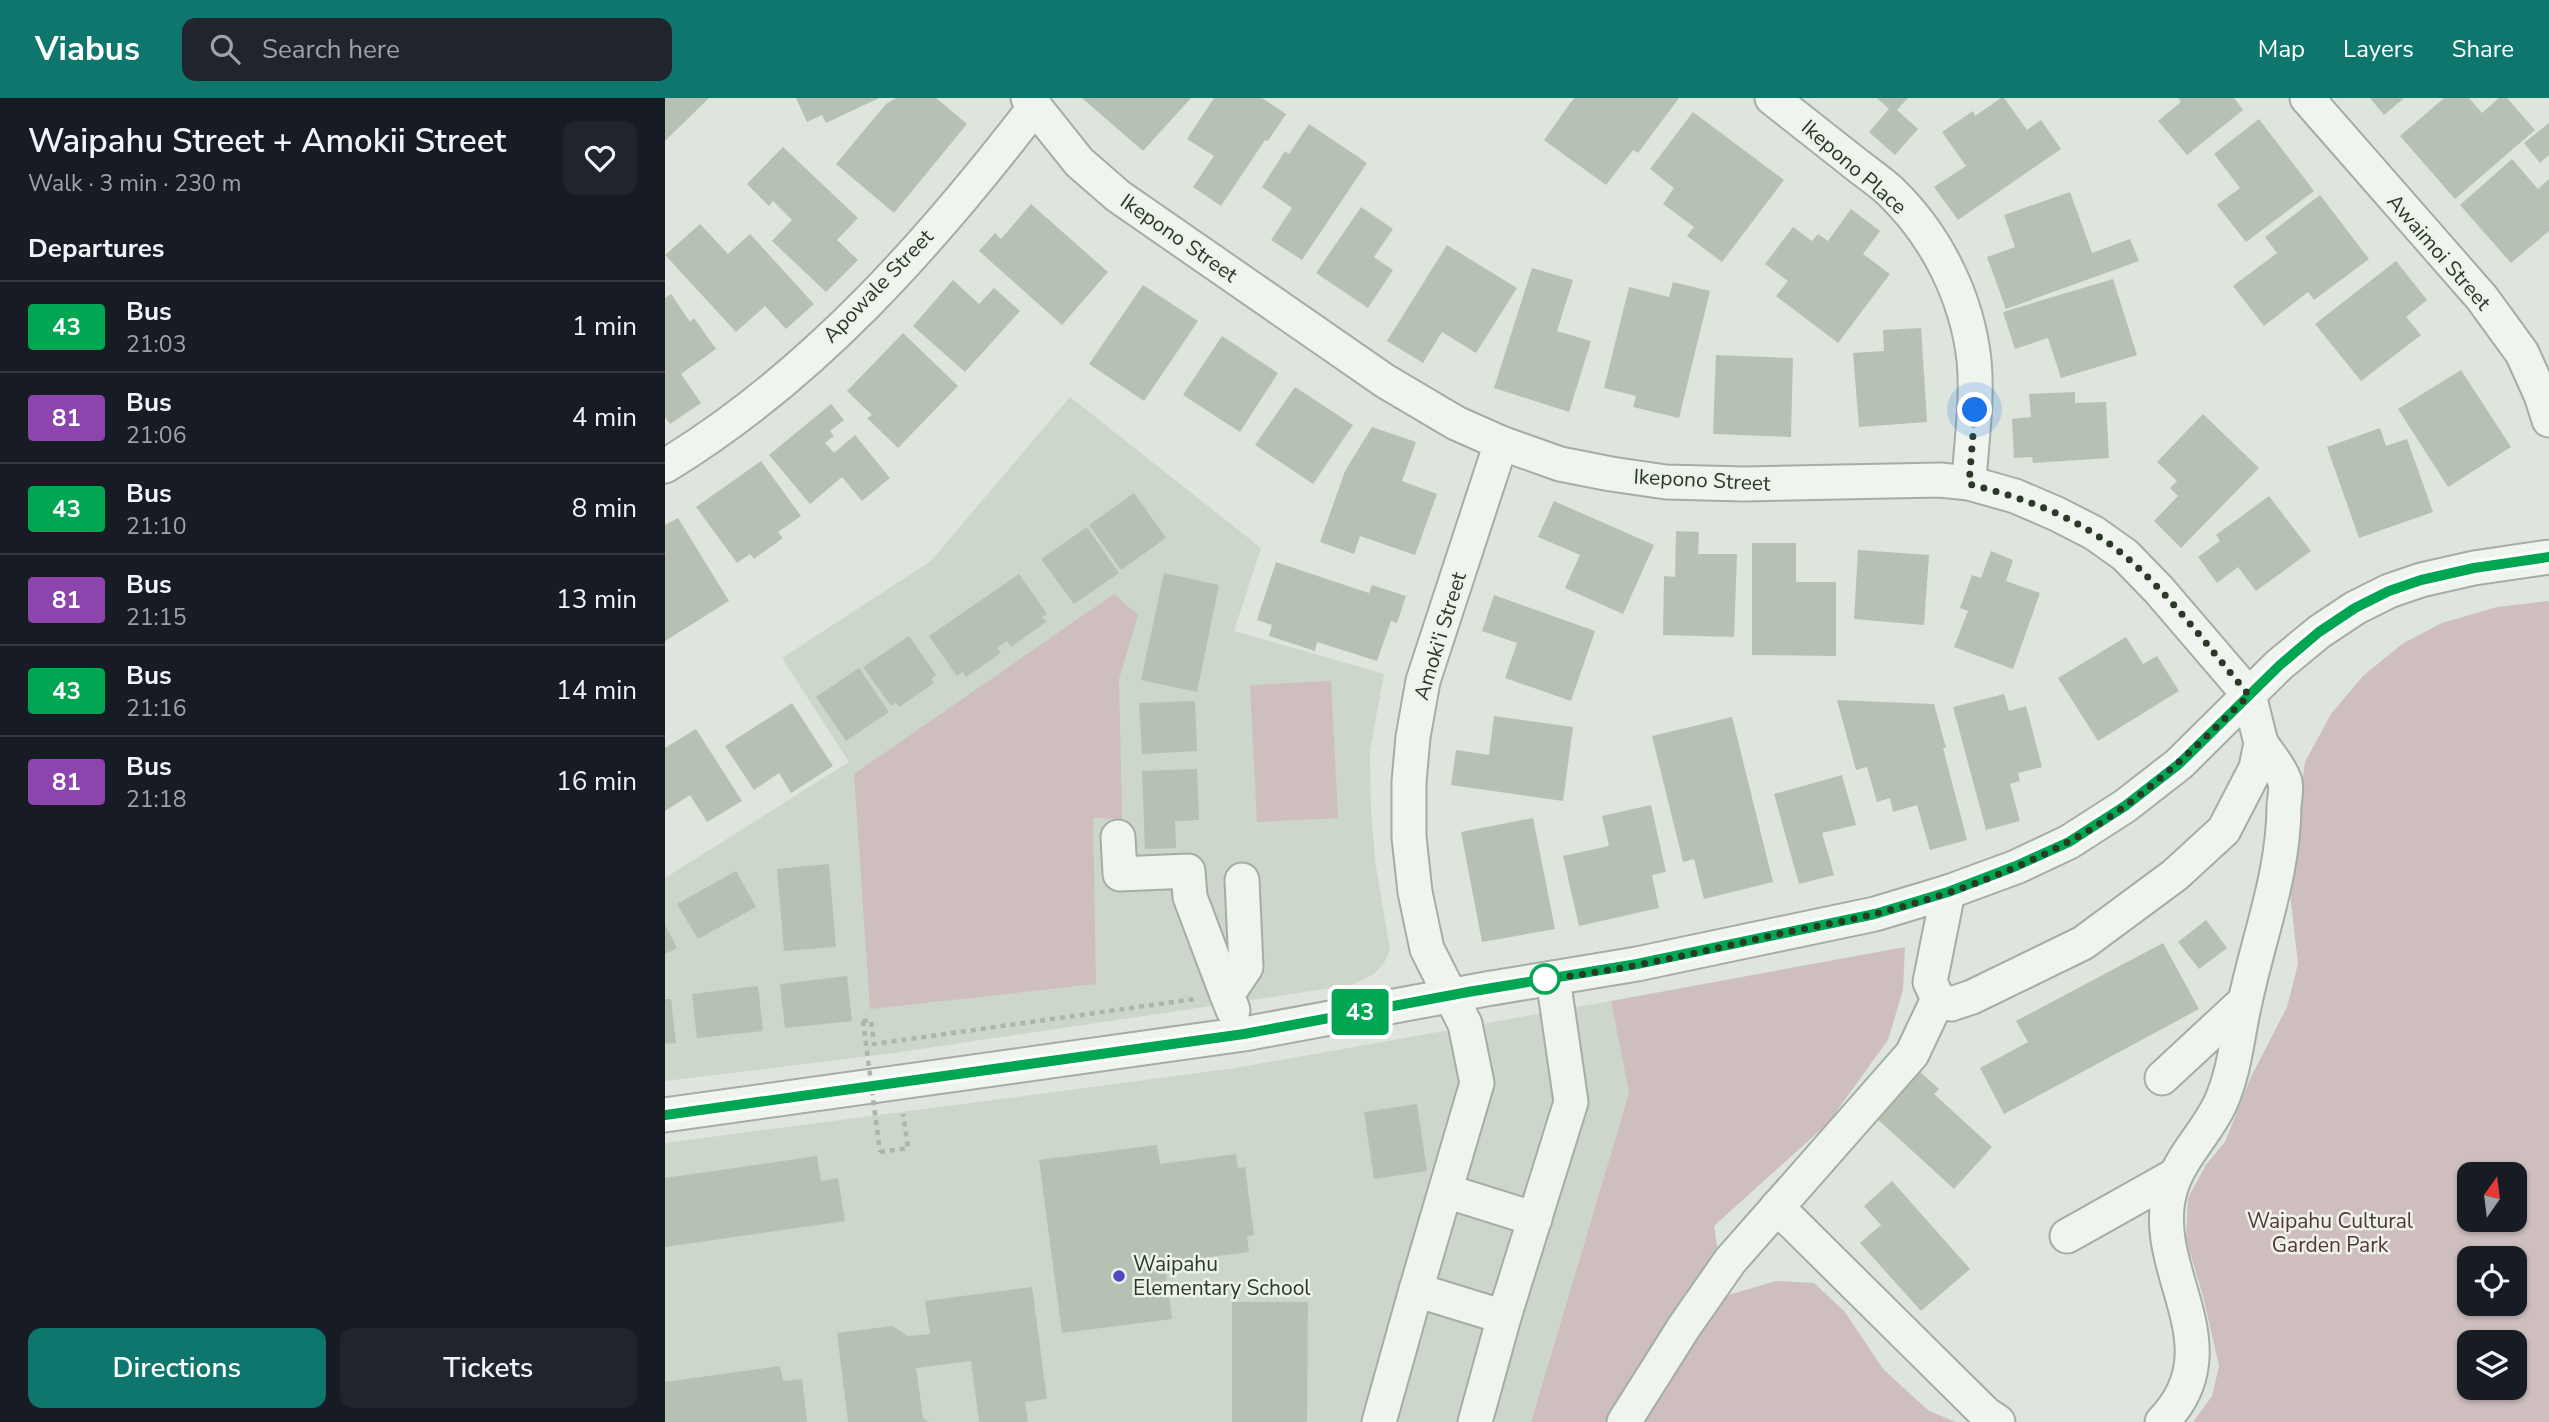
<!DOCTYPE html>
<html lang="en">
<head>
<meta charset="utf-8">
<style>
	:root { --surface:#171b24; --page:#20242c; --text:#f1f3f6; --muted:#9ea1a6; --line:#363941; --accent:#0f766e }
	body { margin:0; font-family:"Nunito Sans",sans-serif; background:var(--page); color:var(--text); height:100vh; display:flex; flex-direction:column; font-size:26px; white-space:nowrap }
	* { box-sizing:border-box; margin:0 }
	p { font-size:23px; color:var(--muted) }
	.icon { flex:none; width:38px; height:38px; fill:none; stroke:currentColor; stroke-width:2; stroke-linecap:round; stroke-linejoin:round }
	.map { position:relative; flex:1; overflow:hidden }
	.drawer { display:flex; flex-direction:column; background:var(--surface); width:665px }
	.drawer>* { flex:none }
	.badge { padding:0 14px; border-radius:5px; font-size:24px; line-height:46px }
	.needle { width:46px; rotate:14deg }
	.fabs { position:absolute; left:1792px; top:1064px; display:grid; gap:14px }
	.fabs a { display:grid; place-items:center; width:70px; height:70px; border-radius:14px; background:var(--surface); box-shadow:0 2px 5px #0004; font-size:35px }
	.you { position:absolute; width:35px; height:35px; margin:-18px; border:5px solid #fff; border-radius:50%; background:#1a73e8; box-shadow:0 0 0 10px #1a73e833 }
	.map>.badge { position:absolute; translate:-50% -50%; box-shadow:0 0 0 4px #fff }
	h2 { padding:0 28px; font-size:26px; line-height:63px }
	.round { display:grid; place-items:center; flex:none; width:74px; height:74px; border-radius:14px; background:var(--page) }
	.head { display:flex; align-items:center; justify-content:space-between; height:119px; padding:0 28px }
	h1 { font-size:33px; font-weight:600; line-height:52px }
	.button { display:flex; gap:14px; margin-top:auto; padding:14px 28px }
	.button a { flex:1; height:80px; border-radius:14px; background:var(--accent); color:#fff; font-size:28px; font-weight:600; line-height:80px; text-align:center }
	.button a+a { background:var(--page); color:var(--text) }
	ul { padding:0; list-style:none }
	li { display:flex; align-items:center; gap:21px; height:91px; padding:0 28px; border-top:2px solid var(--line) }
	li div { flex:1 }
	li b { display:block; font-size:26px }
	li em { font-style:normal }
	li .badge { min-width:77px; font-weight:700; text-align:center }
	header { display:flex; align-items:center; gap:42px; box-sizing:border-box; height:98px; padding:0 35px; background:var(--accent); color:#fff }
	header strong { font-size:33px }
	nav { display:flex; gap:38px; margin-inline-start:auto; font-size:24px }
	.search { width:490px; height:63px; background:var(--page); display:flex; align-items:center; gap:18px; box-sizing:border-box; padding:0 24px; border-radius:14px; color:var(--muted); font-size:26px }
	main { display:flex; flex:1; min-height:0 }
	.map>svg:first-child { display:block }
	.built { fill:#ccd6ca }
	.green { fill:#cebebe; fill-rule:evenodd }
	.building { fill:#b6c1b4 }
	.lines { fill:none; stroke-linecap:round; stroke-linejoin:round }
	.minor-casing { stroke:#a4aea2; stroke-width:37 }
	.path { stroke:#acb5aa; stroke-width:4.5; stroke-dasharray:5 5; stroke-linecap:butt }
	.minor { stroke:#eff4ee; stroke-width:33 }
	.path-bridge { stroke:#acb5aa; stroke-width:4.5; stroke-dasharray:5 5; stroke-linecap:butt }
	.line-casing { stroke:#fff; stroke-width:16 }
	.line { stroke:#00a651; stroke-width:10 }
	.walk { stroke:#2a3a27; stroke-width:7; stroke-dasharray:0 12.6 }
	.stop-dot { fill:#fff; stroke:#00a651; stroke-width:3.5 }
	.poi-dot { fill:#5148c3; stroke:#edf3eb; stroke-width:2.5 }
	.labels { text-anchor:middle; stroke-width:5; stroke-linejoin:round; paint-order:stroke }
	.street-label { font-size:21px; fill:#2a3a27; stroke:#edf3eb }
	.park-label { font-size:21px; fill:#553635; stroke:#edf3eb }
	.poi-label { font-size:21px; fill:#2a3a27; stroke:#edf3eb; text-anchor:start }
</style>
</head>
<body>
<header>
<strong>Viabus</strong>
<div class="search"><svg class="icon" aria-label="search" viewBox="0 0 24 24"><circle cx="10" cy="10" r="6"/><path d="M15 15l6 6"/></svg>Search here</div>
<nav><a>Map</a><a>Layers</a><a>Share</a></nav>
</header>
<main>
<section class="drawer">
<div class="head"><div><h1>Waipahu Street + Amokii Street</h1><p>Walk · 3 min · 230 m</p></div><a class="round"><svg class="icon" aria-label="heart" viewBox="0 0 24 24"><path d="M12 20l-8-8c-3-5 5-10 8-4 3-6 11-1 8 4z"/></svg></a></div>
<h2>Departures</h2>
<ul>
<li><span class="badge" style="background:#00a651;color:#fff">43</span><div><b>Bus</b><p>21:03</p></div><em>1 min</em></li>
<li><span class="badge" style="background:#8e44ad;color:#fff">81</span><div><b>Bus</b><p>21:06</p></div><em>4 min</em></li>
<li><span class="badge" style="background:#00a651;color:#fff">43</span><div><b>Bus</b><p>21:10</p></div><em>8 min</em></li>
<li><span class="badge" style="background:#8e44ad;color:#fff">81</span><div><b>Bus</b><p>21:15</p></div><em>13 min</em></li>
<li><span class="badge" style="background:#00a651;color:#fff">43</span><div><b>Bus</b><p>21:16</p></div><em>14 min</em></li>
<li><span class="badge" style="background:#8e44ad;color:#fff">81</span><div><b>Bus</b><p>21:18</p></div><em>16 min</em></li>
</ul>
<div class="button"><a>Directions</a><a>Tickets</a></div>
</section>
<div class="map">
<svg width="1884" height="1324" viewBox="0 0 1884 1324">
	<rect width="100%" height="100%" fill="#dee5dc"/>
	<g class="built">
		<path d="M 405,299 L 596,450 L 569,533 L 719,576 L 705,653 L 706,712 L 710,762 L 725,852 L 719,865 L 709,876 L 687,887 L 229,955 L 0,983 L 0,780 L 184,664 L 117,560 L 266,463 Z"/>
		<path d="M 946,903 L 964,995 L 866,1324 L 0,1324 L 0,1045 L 571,970 Z"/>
	</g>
	<g class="green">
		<path d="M 449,496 L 473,517 L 454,581 L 457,721 L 428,720 L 431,886 L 205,911 L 189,676 Z"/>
		<path d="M 1884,503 L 1884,1324 L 1528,1324 L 1547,1298 L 1554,1268 L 1538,1198 L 1521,1141 L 1523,1100 L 1541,1067 L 1560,1044 L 1585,981 L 1622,909 L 1633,866 L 1625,795 L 1631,729 L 1640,664 L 1666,616 L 1698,578 L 1737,546 L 1777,525 L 1832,509 ZM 1804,1076 L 1850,1076 L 1850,1122 L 1804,1122 ZM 1804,1160 L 1850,1160 L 1850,1206 L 1804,1206 ZM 1804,1244 L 1850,1244 L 1850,1290 L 1804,1290 Z"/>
		<path d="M 666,583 L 673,720 L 592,724 L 585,587 Z"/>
		<path d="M 1240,849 L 1238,892 L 1223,942 L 1163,1025 L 1049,1128 L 1060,1198 L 1111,1183 L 1149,1185 L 1179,1213 L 1219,1272 L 1264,1313 L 1291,1324 L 866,1324 L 964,995 L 946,903 Z"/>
	</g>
	<g class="building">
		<path d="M 0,0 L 44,0 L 0,43 Z"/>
		<path d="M 131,0 L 214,0 L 161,25 L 157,17 L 142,24 Z"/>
		<path d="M 231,0 L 271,0 L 302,26 L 229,115 L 171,66 L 221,6 Z"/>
		<path d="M 417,0 L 526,0 L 478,53 Z"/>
		<path d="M 549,0 L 597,0 L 621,16 L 603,43 L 600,42 L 556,108 L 528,89 L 549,58 L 522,41 Z"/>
		<path d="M 909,0 L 1014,0 L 973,55 L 968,52 L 941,87 L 879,42 Z"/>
		<path d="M 1212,0 L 1243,0 L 1232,12 L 1253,31 L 1230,57 L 1204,34 L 1224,11 Z"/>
		<path d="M 1336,0 L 1339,0 L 1362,32 L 1376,22 L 1396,51 L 1293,122 L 1269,89 L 1301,68 L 1277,34 L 1308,13 L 1310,18 Z"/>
		<path d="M 1513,0 L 1569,0 L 1578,12 L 1522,57 L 1493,23 L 1516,4 Z"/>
		<path d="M 1705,0 L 1739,0 L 1719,17 Z"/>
		<path d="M 1779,0 L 1804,0 L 1817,15 L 1834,0 L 1842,0 L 1870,32 L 1790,101 L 1735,38 Z"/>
		<path d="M 1028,14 L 1119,82 L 1057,164 L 1022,138 L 1029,129 L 998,106 L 1009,90 L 985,71 Z"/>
		<path d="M 1594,21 L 1649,93 L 1581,144 L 1552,107 L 1575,90 L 1549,56 Z"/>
		<path d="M 1884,25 L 1884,57 L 1875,65 L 1859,45 Z"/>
		<path d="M 644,26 L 702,65 L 637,162 L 606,142 L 627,110 L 597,89 L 620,53 L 624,56 Z"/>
		<path d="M 118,49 L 193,120 L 172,142 L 193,162 L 161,194 L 107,143 L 127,122 L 108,103 L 104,108 L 82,86 Z"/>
		<path d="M 1847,61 L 1873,91 L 1884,81 L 1884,133 L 1846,165 L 1795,107 Z"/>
		<path d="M 1405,94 L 1427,155 L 1465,141 L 1474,163 L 1341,211 L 1322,159 L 1350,149 L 1339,117 Z"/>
		<path d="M 1655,97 L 1704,161 L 1649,202 L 1643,194 L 1599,228 L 1568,188 L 1612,155 L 1600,139 Z"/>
		<path d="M 366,106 L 443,174 L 397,227 L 314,153 L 330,135 L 336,141 Z"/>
		<path d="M 696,109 L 728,131 L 709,159 L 728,172 L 703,210 L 651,175 Z"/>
		<path d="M 1186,111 L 1215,133 L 1198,156 L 1225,176 L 1173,245 L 1111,198 L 1123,183 L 1100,166 L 1128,129 L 1147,143 L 1153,136 L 1163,143 Z"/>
		<path d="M 35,126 L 63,156 L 85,136 L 149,206 L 121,231 L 100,208 L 71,234 L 0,157 Z"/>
		<path d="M 782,147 L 852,190 L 811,255 L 777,234 L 758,265 L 722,243 Z"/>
		<path d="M 1731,163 L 1762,202 L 1741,219 L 1756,237 L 1696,283 L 1650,226 Z"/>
		<path d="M 867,170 L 908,182 L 892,233 L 926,243 L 904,314 L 829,290 Z"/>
		<path d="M 1448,181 L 1472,257 L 1396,280 L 1383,240 L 1350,251 L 1338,214 Z"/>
		<path d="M 288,182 L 314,206 L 329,190 L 355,213 L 300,274 L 248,228 Z"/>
		<path d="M 1008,184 L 1045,193 L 1014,320 L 968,309 L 971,298 L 939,290 L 964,189 L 1004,199 Z"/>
		<path d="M 478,187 L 533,223 L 479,303 L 424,266 Z"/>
		<path d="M 6,196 L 25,224 L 29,220 L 51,251 L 16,276 L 36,305 L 5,326 L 0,319 L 0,200 Z"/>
		<path d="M 1256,230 L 1262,324 L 1194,329 L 1188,255 L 1219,253 L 1218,232 Z"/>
		<path d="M 238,235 L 293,288 L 233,350 L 202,320 L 207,317 L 182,293 Z"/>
		<path d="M 557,238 L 613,275 L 575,334 L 518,297 Z"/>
		<path d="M 1051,257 L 1128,260 L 1126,339 L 1048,336 Z"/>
		<path d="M 1796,272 L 1846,349 L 1783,389 L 1733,311 Z"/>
		<path d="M 630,289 L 688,327 L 648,386 L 590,347 Z"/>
		<path d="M 1410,294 L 1410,305 L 1441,304 L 1444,360 L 1368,365 L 1367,359 L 1349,360 L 1347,321 L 1366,319 L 1364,296 Z"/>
		<path d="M 166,306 L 179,322 L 165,333 L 169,338 L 160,345 L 169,355 L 190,337 L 225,380 L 197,403 L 177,379 L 145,406 L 104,357 Z"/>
		<path d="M 1538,316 L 1594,370 L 1516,450 L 1489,423 L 1513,398 L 1505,390 L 1512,383 L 1492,364 Z"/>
		<path d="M 707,329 L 751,344 L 737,383 L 772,396 L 750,457 L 695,438 L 689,456 L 655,444 L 680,373 Z"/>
		<path d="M 1715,330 L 1721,348 L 1742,341 L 1768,414 L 1694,440 L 1662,349 Z"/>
		<path d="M 96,363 L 136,418 L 113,434 L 118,440 L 89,461 L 85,456 L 72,465 L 31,409 Z"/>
		<path d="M 469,395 L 501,440 L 456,472 L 424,427 Z"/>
		<path d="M 1604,398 L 1646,453 L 1591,493 L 1573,469 L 1552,485 L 1533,459 L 1555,443 L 1551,437 Z"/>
		<path d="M 889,403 L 989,447 L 958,516 L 900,490 L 915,457 L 873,439 Z"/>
		<path d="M 13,420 L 64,503 L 0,543 L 0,427 Z"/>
		<path d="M 422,429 L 454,475 L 409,506 L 376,461 Z"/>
		<path d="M 1011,433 L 1034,434 L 1033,456 L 1072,456 L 1069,539 L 998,537 L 999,478 L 1010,479 Z"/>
		<path d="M 1087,445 L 1131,445 L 1131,484 L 1171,484 L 1171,558 L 1087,557 Z"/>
		<path d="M 1193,452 L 1264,457 L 1259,527 L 1189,521 Z"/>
		<path d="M 1326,453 L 1348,462 L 1341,483 L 1375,495 L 1348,571 L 1289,549 L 1303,513 L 1295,510 L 1307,477 L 1316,480 Z"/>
		<path d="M 611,464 L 704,495 L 707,487 L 741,498 L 732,525 L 726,523 L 712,563 L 652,544 L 650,553 L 604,538 L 607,527 L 592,522 Z"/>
		<path d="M 499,475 L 554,487 L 532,594 L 476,582 Z"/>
		<path d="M 354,476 L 382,516 L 377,519 L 381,524 L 346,549 L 342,543 L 332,550 L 336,555 L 301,579 L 298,574 L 292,578 L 264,538 Z"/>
		<path d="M 829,497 L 930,533 L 906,603 L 840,580 L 852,545 L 817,533 Z"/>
		<path d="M 244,538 L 271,577 L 266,581 L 269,585 L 234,609 L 231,605 L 226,608 L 198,569 Z"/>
		<path d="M 1461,539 L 1478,566 L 1492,558 L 1514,593 L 1433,643 L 1393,580 Z"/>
		<path d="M 194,570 L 224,614 L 181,643 L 151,599 Z"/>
		<path d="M 1339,596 L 1344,613 L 1361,608 L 1377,669 L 1353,675 L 1355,683 L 1345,686 L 1355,723 L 1321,732 L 1288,609 Z"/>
		<path d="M 1172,602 L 1269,606 L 1281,650 L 1278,650 L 1302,742 L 1265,752 L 1252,707 L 1228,714 L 1225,700 L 1212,704 L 1202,669 L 1191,672 Z"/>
		<path d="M 530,603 L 532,653 L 477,656 L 474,605 Z"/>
		<path d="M 127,605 L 168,668 L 126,695 L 114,675 L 89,692 L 60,648 Z"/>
		<path d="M 829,618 L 908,629 L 898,703 L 786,687 L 791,652 L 824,657 Z"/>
		<path d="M 1067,619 L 1108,784 L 1039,801 L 1029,761 L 1018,764 L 987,638 Z"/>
		<path d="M 31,631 L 77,703 L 42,724 L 25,697 L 0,713 L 0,650 Z"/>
		<path d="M 532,671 L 534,722 L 510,723 L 511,750 L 480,751 L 477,673 Z"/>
		<path d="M 1177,677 L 1191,727 L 1157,735 L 1169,777 L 1134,786 L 1109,696 Z"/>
		<path d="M 986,707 L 1001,774 L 987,777 L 994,810 L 914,828 L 898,758 L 944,748 L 937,718 Z"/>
		<path d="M 868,720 L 890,831 L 817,844 L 796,734 Z"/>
		<path d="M 164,766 L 171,849 L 119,853 L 112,771 Z"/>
		<path d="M 71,773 L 91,809 L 33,841 L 12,806 Z"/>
		<path d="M 1541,822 L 1562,850 L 1534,871 L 1513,844 Z"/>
		<path d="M 0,827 L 12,850 L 0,856 Z"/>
		<path d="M 1498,845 L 1534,911 L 1339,1016 L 1315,970 L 1363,944 L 1351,923 Z"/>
		<path d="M 182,878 L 187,923 L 120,930 L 115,886 Z"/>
		<path d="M 93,888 L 98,933 L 32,940 L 27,896 Z"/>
		<path d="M 0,901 L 6,901 L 11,945 L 0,946 Z"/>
		<path d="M 1252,971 L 1274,991 L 1269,996 L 1327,1049 L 1289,1091 L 1209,1018 Z"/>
		<path d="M 752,1006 L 762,1073 L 709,1081 L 699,1014 Z"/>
		<path d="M 492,1047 L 495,1066 L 571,1056 L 573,1070 L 580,1069 L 589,1137 L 582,1138 L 584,1154 L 506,1164 L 507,1174 L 501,1175 L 507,1221 L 397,1235 L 374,1062 Z"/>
		<path d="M 152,1058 L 156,1083 L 173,1080 L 180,1123 L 0,1149 L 0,1080 Z"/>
		<path d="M 1227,1083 L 1305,1171 L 1256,1213 L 1195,1145 L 1216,1127 L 1199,1108 Z"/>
		<path d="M 367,1189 L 382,1301 L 360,1304 L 363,1324 L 314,1324 L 306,1263 L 251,1270 L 258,1320 L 264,1324 L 183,1324 L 172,1235 L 227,1228 L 243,1238 L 265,1236 L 260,1203 Z"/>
		<path d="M 567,1204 L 643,1204 L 642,1324 L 567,1324 Z"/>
		<path d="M 115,1268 L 118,1283 L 137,1281 L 142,1324 L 0,1324 L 0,1284 Z"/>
	</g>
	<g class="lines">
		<g class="minor-casing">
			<g id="minor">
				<path d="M 363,0 L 414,64 L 453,98 L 720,283 L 791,325 L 836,345 L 895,366 L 946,376 L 1001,384 L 1079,386 L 1275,382 L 1304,385 L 1350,398 L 1392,416 L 1429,435 L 1460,457 L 1494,492 L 1584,597 L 1596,645 L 1591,670 L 1559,732 L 1510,777 L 1418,845 L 1307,899 L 1286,906 L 1273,901 L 1265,884 L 1283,794"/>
				<path d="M 1107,0 C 1134,21 1160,42 1187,63 C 1199,73 1213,82 1225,93 C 1271,137 1302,199 1309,262 C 1313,303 1306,345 1304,385"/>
				<path d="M 1642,0 L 1817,200 L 1857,255 L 1876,297 L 1884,322"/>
				<path d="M 836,345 L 758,583 L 748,639 L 744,684 L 744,739 L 750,794 L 762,851 L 800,926 L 812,985 L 751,1192 L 839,1219 L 906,1004 L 888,880"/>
				<path d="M 0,368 C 148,278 265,145 369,10"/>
				<path d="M 453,739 L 455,776 L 523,773 L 525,799 L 562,897"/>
				<path d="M 568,912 L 562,897 L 581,869 L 577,782"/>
				<path d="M 1497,980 L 1580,903"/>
				<path d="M 0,1017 L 579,936 L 821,891 L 972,866 L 1210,816 L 1283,794 L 1351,769 L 1404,744 L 1460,708 L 1514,666 L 1614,567 L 1654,534 L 1690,510 L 1724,493 L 1756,482 L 1809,470 L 1884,459"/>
				<path d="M 781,1093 L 870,1121"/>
				<path d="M 1112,1109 L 1321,1316 L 1333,1324"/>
				<path d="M 1402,1138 L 1509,1078"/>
				<path d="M 714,1324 L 751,1192"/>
				<path d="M 810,1324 L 839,1219"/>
				<path d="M 959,1324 L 1019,1229 L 1065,1163 L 1247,956 L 1273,901"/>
				<path d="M 1497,1324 C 1571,1248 1483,1173 1505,1093 C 1514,1060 1541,1036 1555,1006 C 1570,973 1572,939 1580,904 C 1594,838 1619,775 1619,707 C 1620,699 1622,688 1619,681 C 1614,668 1603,656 1596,645"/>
			</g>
		</g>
		<g class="path">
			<path d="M 198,923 L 206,922 L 209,946 L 530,901"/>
			<path d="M 215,1054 L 243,1050 L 238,1016"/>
		</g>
		<use href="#minor" class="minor"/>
		<path class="path-bridge" d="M 198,923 L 215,1054"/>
	</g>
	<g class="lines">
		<g class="line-casing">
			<path id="line" d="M 0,1017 L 579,936 L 803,894 L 972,866 L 1210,816 L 1283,794 L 1351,768 L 1404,744 L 1460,708 L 1514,666 L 1615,567 L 1654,534 L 1690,510 L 1724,493 L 1756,482 L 1809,470 L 1884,459"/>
		</g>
		<use href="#line" class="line"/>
		<path class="walk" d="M 880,881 C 955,873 1031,855 1105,838 C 1139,830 1174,825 1209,816 C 1275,800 1343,776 1403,744 C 1473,707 1528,652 1584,597 C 1539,545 1487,470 1428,435 C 1390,411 1347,397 1304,386 L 1310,312"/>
	</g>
	<circle class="stop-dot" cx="880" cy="881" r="14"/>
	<circle class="poi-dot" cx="454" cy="1178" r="7"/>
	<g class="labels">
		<g class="street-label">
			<text transform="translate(1189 69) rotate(41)" y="7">Ikepono Place</text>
			<text transform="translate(514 140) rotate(35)" y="7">Ikepono Street</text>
			<text transform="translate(1774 154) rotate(49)" y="7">Awaimoi Street</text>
			<text transform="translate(213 188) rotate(-46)" y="7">Apowale Street</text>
			<text transform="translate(1037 382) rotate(3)" y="7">Ikepono Street</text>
			<text transform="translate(775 538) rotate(-73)" y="7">Amoki'i Street</text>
		</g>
		<g class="park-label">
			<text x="1665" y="1130">Waipahu Cultural<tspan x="1665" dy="24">Garden Park</tspan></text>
		</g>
		<g class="poi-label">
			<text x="468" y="1173">Waipahu<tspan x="468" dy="24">Elementary School</tspan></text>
		</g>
	</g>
</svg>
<div class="fabs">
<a><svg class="needle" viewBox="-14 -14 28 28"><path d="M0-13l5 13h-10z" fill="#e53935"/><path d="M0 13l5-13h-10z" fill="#9ea1a6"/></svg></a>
<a><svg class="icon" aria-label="locate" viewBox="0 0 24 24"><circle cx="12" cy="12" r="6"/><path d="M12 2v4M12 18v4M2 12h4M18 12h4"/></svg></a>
<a><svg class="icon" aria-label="layers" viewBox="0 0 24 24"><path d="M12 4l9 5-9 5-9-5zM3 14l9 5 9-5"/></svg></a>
</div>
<div class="you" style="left:1310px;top:312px"></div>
<b class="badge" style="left:695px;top:914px;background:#00a651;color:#fff">43</b>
</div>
</main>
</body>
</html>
